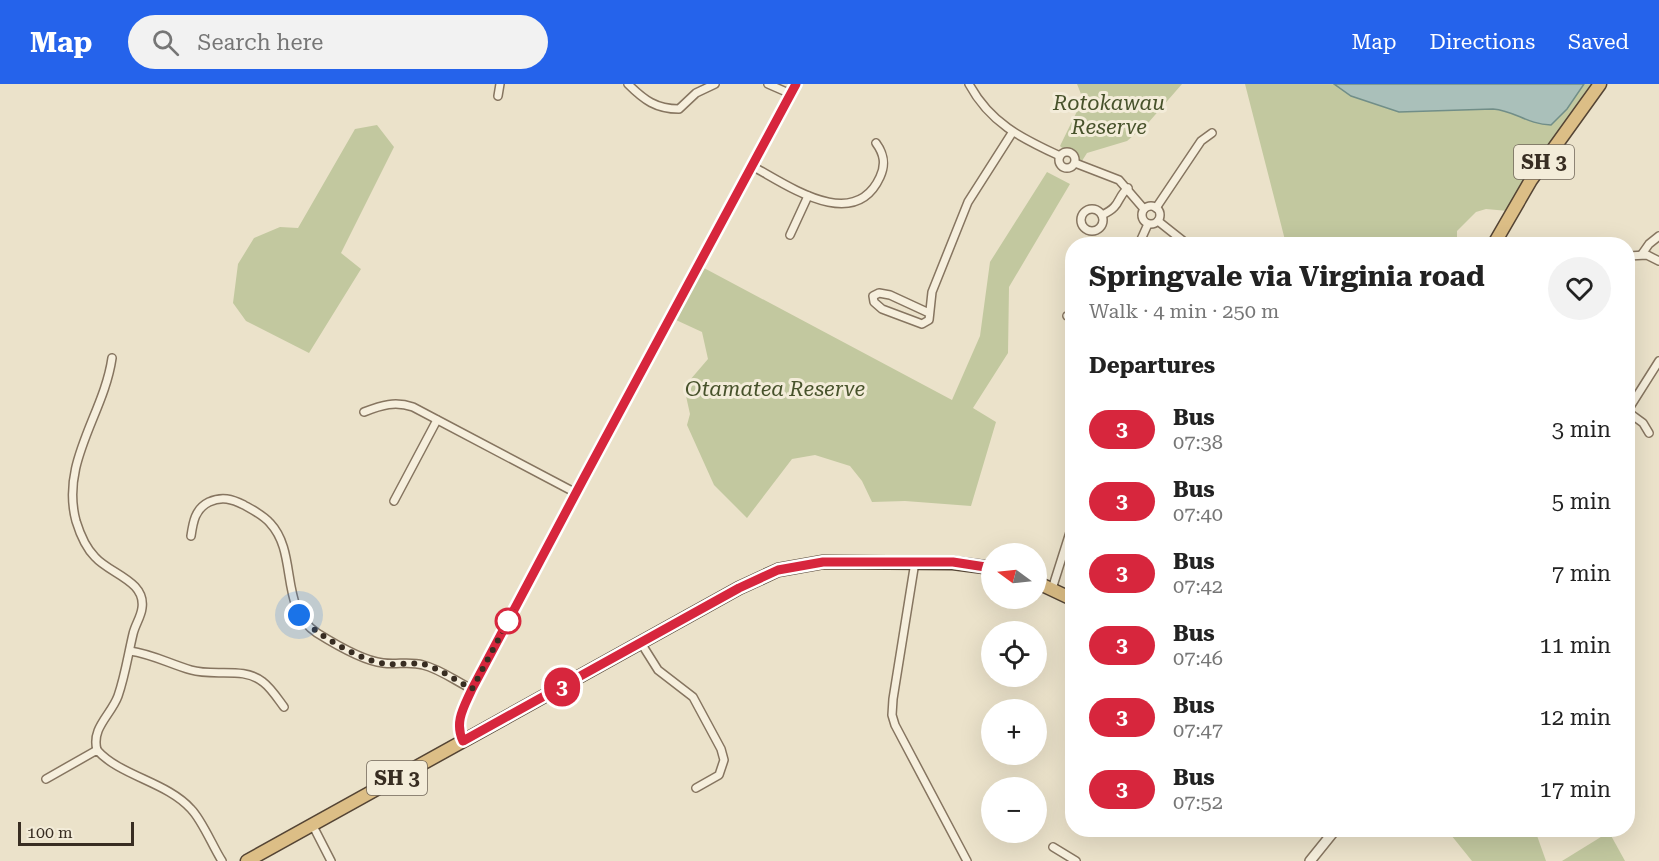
<!DOCTYPE html>
<html lang="en">
<head>
<meta charset="utf-8">
<style>
	:root { --surface:#fff; --page:#f2f2f2; --text:#222; --muted:#767676; --accent:#2563eb }
	body { margin:0; font-family:"Roboto Serif",serif; background:var(--page); color:var(--text); height:100vh; display:flex; flex-direction:column; font-size:22px; white-space:nowrap }
	* { box-sizing:border-box; margin:0 }
	p { font-size:20px; color:var(--muted) }
	.icon { flex:none; width:33px; height:33px; fill:none; stroke:currentColor; stroke-width:2; stroke-linecap:round; stroke-linejoin:round }
	.map { position:relative; flex:1; overflow:hidden }
	.sheet { position:absolute; left:1065px; top:153px; width:570px; height:600px; display:flex; flex-direction:column; background:var(--surface); border-radius:24px; box-shadow:0 6px 24px #0002 }
	.sheet>* { flex:none }
	.badge { padding:0 12px; border-radius:20px; font-size:21px; line-height:39px }
	.needle { width:39px; rotate:285deg }
	.tools { position:absolute; left:981px; top:459px; display:grid; gap:12px }
	.tools a { display:grid; place-items:center; width:66px; height:66px; border-radius:50%; background:var(--surface); box-shadow:0 6px 24px #0002; font-size:30px }
	.scale { position:absolute; left:18px; bottom:15px; width:116px; box-sizing:border-box; padding-left:6px; border:3px solid #382d22; border-top:0; font-size:16px; line-height:21px; white-space:nowrap; color:#382d22; -webkit-text-stroke:4px #f3ecd9; paint-order:stroke }
	.you { position:absolute; width:30px; height:30px; margin:-15px; border:4px solid #fff; border-radius:50%; background:#1a73e8; box-shadow:0 0 0 9px #1a73e833 }
	.map>.badge { position:absolute; translate:-50% -50%; box-shadow:0 0 0 3px #fff }
	h2 { padding:0 24px; font-size:22px; line-height:54px }
	.round { display:grid; place-items:center; flex:none; width:63px; height:63px; border-radius:32px; background:var(--page) }
	.overview { display:flex; align-items:center; justify-content:space-between; height:102px; padding:0 24px }
	h1 { font-size:28px; font-weight:700; line-height:45px }
	ul { padding:0; list-style:none }
	li { display:flex; align-items:center; gap:18px; height:72px; padding:0 24px }
	li div { flex:1 }
	li b { display:block; font-size:22px }
	li em { font-style:normal }
	li .badge { min-width:66px; font-weight:700; text-align:center }
	header { display:flex; align-items:center; gap:36px; box-sizing:border-box; height:84px; padding:0 30px; background:var(--accent); color:#fff }
	header strong { font-size:28px }
	nav { display:flex; gap:33px; margin-inline-start:auto; font-size:21px }
	.search { width:420px; height:54px; background:var(--page); display:flex; align-items:center; gap:15px; box-sizing:border-box; padding:0 21px; border-radius:33px; color:var(--muted); font-size:22px }
	.map>svg:first-child { display:block }
	.green { fill:#c2c89f }
	.water { fill:#aac0ba; stroke:#718e88; stroke-width:1.5 }
	.lines { fill:none; stroke-linecap:round; stroke-linejoin:round }
	.minor-casing { stroke:#867560; stroke-width:10 }
	.tertiary-casing { stroke:#867560; stroke-width:12 }
	.trunk-casing { stroke:#544434; stroke-width:15 }
	.minor { stroke:#f6efdd; stroke-width:7 }
	.tertiary { stroke:#f6efdd; stroke-width:9 }
	.trunk { stroke:#dcbe86; stroke-width:12 }
	.line-casing { stroke:#fff; stroke-width:14 }
	.line { stroke:#d7263d; stroke-width:9 }
	.walk { stroke:#382d22; stroke-width:6; stroke-dasharray:0 10.8 }
	.stop-dot { fill:#fff; stroke:#d7263d; stroke-width:3 }
	.labels { text-anchor:middle; stroke-width:6; stroke-linejoin:round; paint-order:stroke }
	.shield { fill:#f3ecd9; stroke:#706659; stroke-width:1.5 }
	.shield-label { font-size:20px; font-weight:bold; fill:#382d22 }
	.park-label { font-size:21px; font-style:italic; fill:#47522b; stroke:#f3ecd9 }
</style>
</head>
<body>
<header>
<strong>Map</strong>
<div class="search"><svg class="icon" aria-label="search" viewBox="0 0 24 24"><circle cx="10" cy="10" r="6"/><path d="M15 15l6 6"/></svg>Search here</div>
<nav><a>Map</a><a>Directions</a><a>Saved</a></nav>
</header>
<div class="map">
<svg width="1659" height="777" viewBox="0 0 1659 777">
	<rect width="100%" height="100%" fill="#ebe2ca"/>
	<g class="green">
		<path d="M 1077,0 L 1182,0 L 1148,39 L 1127,57 L 1087,69 L 1080,80 L 1060,62 L 1083,15 Z"/>
		<path d="M 1245,0 L 1593,0 L 1508,127 L 1486,125 L 1476,128 L 1457,147 L 1457,160 L 1286,160 Z"/>
		<path d="M 377,41 L 394,63 L 341,169 L 361,185 L 309,269 L 246,237 L 233,219 L 238,180 L 254,154 L 280,143 L 298,144 L 355,45 Z"/>
		<path d="M 1047,88 L 1070,100 L 1009,203 L 1008,269 L 973,324 L 996,338 L 971,422 L 905,417 L 872,418 L 862,397 L 850,382 L 815,371 L 792,375 L 747,434 L 714,401 L 687,341 L 690,330 L 684,303 L 708,275 L 702,248 L 676,236 L 704,184 L 952,316 L 980,252 L 990,178 Z"/>
		<path d="M 1447,746 L 1535,746 L 1546,777 L 1472,777 Z"/>
		<path d="M 1609,748 L 1625,777 L 1562,777 Z"/>
	</g>
	<path class="water" d="M 1334,0 L 1584,0 L 1567,25 L 1551,41 C 1526,40 1516,27 1493,25 L 1399,28 L 1351,12 Z"/>
	<g class="lines">
		<g class="minor-casing">
			<g id="minor">
				<path d="M 628,0 C 644,16 656,25 679,25 L 696,9 L 715,0"/>
				<path d="M 768,0 L 791,10"/>
				<path d="M 969,0 C 990,39 1021,54 1060,72"/>
				<path d="M 498,12 L 500,0"/>
				<circle cx="1067" cy="76" r="8"/>
				<path d="M 1075,79 L 1119,96 L 1144,125"/>
				<path d="M 752,82 C 786,100 854,150 880,93 C 886,80 884,70 876,59"/>
				<circle cx="1151" cy="131" r="9"/>
				<path d="M 1156,124 L 1201,57 L 1212,49"/>
				<circle cx="1092" cy="136" r="11"/>
				<path d="M 1102,131 C 1122,122 1116,114 1128,104"/>
				<path d="M 1158,137 L 1187,160"/>
				<path d="M 790,151 L 808,112"/>
				<path d="M 1139,160 L 1148,140"/>
				<path d="M 1642,170 L 1649,160 L 1659,152"/>
				<path d="M 1628,172 L 1647,171 L 1659,177"/>
				<path d="M 929,229 L 890,211 L 879,209 L 873,212 L 874,218 L 882,225 L 922,240 L 929,236 L 932,208 L 968,118 L 1012,49"/>
				<path d="M 1067,232 L 1072,230"/>
				<path d="M 1628,326 L 1659,277"/>
				<path d="M 364,328 C 382,321 395,317 413,323 L 576,409"/>
				<path d="M 1628,328 L 1643,339 L 1649,349"/>
				<path d="M 394,417 L 437,336"/>
				<path d="M 191,452 C 193,438 195,425 209,418 C 222,412 232,415 244,421 C 253,426 263,431 270,439 C 299,470 278,523 317,549 C 333,559 364,577 383,579 C 396,581 410,577 423,581 C 440,585 457,598 472,605"/>
				<path d="M 915,478 L 893,615 L 892,631 L 895,641 L 967,777"/>
				<path d="M 1052,505 L 1072,442"/>
				<path d="M 641,559 L 658,586 L 693,613 L 721,665 L 724,676 L 719,691 L 696,704"/>
				<path d="M 130,567 C 152,570 170,580 191,586 C 215,593 243,582 263,598 C 271,604 278,615 284,623"/>
				<path d="M 97,666 C 91,644 111,631 118,612 C 125,592 128,571 133,550 C 135,541 141,533 142,524 C 146,497 110,490 95,473 C 86,464 80,450 76,437 C 60,378 104,330 112,274"/>
				<path d="M 46,695 L 97,666 C 120,692 167,698 191,725 C 202,736 213,763 222,777"/>
				<path d="M 312,740 L 331,777"/>
				<path d="M 1053,763 L 1076,777"/>
			</g>
		</g>
		<g class="tertiary-casing">
			<g id="tertiary">
				<path d="M 463,657 C 454,638 464,623 472,605 L 585,391 L 796,0"/>
				<path d="M 1310,777 L 1335,746"/>
			</g>
		</g>
		<g class="trunk-casing">
			<g id="trunk">
				<path d="M 1494,160 L 1531,96 L 1600,0"/>
				<path d="M 1036,498 L 1072,515"/>
				<path d="M 247,777 L 739,504 L 778,486 L 823,478 L 953,479 L 992,484"/>
			</g>
		</g>
		<use href="#minor" class="minor"/>
		<use href="#tertiary" class="tertiary"/>
		<use href="#trunk" class="trunk"/>
	</g>
	<g class="lines">
		<g class="line-casing">
			<path id="line" d="M 796,0 L 585,392 L 472,605 C 464,623 454,638 463,657 L 739,504 L 778,486 L 823,478 L 953,478 L 992,484"/>
		</g>
		<use href="#line" class="line"/>
		<path class="walk" d="M 299,531 C 313,549 358,575 381,579 C 395,582 409,578 423,580 C 439,584 457,597 472,605 L 513,528 L 508,537"/>
	</g>
	<circle class="stop-dot" cx="508" cy="537" r="12"/>
	<g class="labels">
		<g class="shield">
			<rect x="1514" y="61" width="60" height="34" rx="4.5"/>
			<rect x="367" y="677" width="60" height="34" rx="4.5"/>
		</g>
		<g class="shield-label">
			<text x="1544" y="85">SH 3</text>
			<text x="397" y="701">SH 3</text>
		</g>
		<g class="park-label">
			<text x="1109" y="26">Rotokawau<tspan x="1109" dy="24">Reserve</tspan></text>
			<text x="775" y="312">Otamatea Reserve</text>
		</g>
	</g>
</svg>
<div class="tools">
<a><svg class="needle" viewBox="-14 -14 28 28"><path d="M0-13l5 13h-10z" fill="#e53935"/><path d="M0 13l5-13h-10z" fill="#767676"/></svg></a>
<a><svg class="icon" aria-label="locate" viewBox="0 0 24 24"><circle cx="12" cy="12" r="6"/><path d="M12 2v4M12 18v4M2 12h4M18 12h4"/></svg></a>
<a>+</a>
<a>−</a>
</div>
<div class="scale">100 m</div>
<div class="you" style="left:299px;top:531px"></div>
<b class="badge" style="left:562px;top:603px;background:#d7263d;color:#fff">3</b>
<section class="sheet">
<div class="overview"><div><h1>Springvale via Virginia road</h1><p>Walk · 4 min · 250 m</p></div><a class="round"><svg class="icon" aria-label="heart" viewBox="0 0 24 24"><path d="M12 20l-8-8c-3-5 5-10 8-4 3-6 11-1 8 4z"/></svg></a></div>
<h2>Departures</h2>
<ul>
<li><span class="badge" style="background:#d7263d;color:#fff">3</span><div><b>Bus</b><p>07:38</p></div><em>3 min</em></li>
<li><span class="badge" style="background:#d7263d;color:#fff">3</span><div><b>Bus</b><p>07:40</p></div><em>5 min</em></li>
<li><span class="badge" style="background:#d7263d;color:#fff">3</span><div><b>Bus</b><p>07:42</p></div><em>7 min</em></li>
<li><span class="badge" style="background:#d7263d;color:#fff">3</span><div><b>Bus</b><p>07:46</p></div><em>11 min</em></li>
<li><span class="badge" style="background:#d7263d;color:#fff">3</span><div><b>Bus</b><p>07:47</p></div><em>12 min</em></li>
<li><span class="badge" style="background:#d7263d;color:#fff">3</span><div><b>Bus</b><p>07:52</p></div><em>17 min</em></li>
</ul>
</section>
</div>
</body>
</html>
